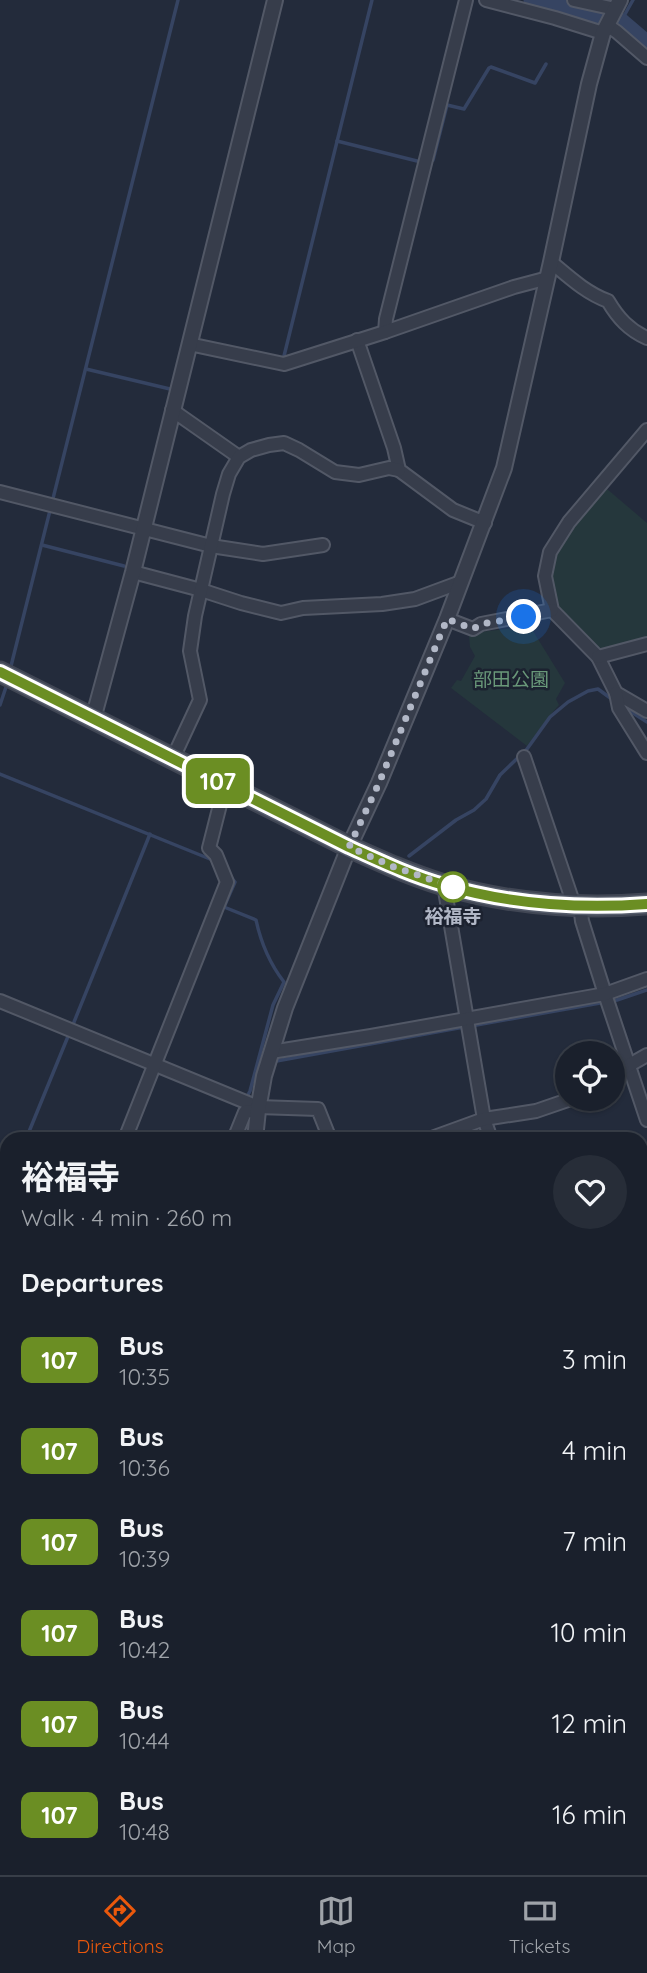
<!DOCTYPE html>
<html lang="en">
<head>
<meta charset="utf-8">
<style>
	:root { --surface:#1a202c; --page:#272d38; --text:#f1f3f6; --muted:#9fa3a9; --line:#383e48; --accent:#ea580c }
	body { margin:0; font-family:Quicksand,"Noto Sans JP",sans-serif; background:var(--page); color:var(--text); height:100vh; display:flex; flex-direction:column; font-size:26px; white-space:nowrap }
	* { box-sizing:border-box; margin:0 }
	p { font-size:23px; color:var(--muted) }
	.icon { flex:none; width:38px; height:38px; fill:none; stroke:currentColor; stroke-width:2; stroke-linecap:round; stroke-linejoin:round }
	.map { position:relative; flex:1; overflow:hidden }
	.details { position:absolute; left:0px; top:1132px; width:648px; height:744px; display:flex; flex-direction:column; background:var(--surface); border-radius:21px 21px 0 0; box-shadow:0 2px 5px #0004,0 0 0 2px var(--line) }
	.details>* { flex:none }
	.badge { padding:0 14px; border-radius:10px; font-size:24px; line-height:46px }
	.tools { position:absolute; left:555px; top:1041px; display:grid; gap:14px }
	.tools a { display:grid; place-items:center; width:70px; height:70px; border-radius:50%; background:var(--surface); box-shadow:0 2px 5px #0004,0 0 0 2px var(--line); font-size:35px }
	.you { position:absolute; width:35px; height:35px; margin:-18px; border:5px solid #fff; border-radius:50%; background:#1a73e8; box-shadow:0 0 0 10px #1a73e833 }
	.map>.badge { position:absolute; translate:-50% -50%; box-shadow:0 0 0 4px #fff }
	h2 { padding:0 21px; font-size:26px; line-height:63px }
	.round { display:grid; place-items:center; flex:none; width:74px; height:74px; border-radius:37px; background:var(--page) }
	.summary { display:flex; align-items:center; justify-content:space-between; height:119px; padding:0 21px }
	h1 { font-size:33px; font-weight:700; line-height:52px }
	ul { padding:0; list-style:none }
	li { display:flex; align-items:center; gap:21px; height:91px; padding:0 21px }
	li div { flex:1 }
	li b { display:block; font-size:26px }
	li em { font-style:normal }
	li .badge { min-width:77px; font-weight:700; text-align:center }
	.tabs { display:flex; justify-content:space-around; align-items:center; height:98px; border-top:2px solid var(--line); background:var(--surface); font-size:19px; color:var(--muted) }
	.tabs a { display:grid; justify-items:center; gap:4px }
	.tabs .selected { color:var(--accent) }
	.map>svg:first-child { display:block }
	.green { fill:#25373c }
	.water { fill:#364462 }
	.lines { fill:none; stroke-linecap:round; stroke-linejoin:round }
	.stream { stroke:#364462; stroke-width:3.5 }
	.river { stroke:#364462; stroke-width:21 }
	.minor-casing { stroke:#525866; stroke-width:16 }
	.tertiary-casing { stroke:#525866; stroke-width:18 }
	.primary-casing { stroke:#404654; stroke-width:23 }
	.minor { stroke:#373d4b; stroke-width:12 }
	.tertiary { stroke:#373d4b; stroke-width:14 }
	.primary { stroke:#555c6b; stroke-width:19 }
	.line-casing { stroke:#fff; stroke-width:16 }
	.line { stroke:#6b8e23; stroke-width:10 }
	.walk { stroke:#b2b8c7; stroke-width:7; stroke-dasharray:0 12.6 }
	.stop-dot { fill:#fff; stroke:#6b8e23; stroke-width:3.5 }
	.labels { text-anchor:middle; stroke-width:5; stroke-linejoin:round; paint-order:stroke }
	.park-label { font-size:19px; fill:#699879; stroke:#1c2230 }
	.stop-label { font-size:19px; font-weight:bold; fill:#b2b8c7; stroke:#1c2230 }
</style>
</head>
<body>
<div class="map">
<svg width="647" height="1875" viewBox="0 0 647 1875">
	<rect width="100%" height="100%" fill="#232b3b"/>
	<g class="green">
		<path d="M 607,489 L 647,523 L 647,641 L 600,650 C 587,638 567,623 558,608 C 552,600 547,577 550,567 C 555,543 591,507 607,489 Z"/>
		<path d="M 530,626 L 565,683 L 556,699 L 559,705 C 547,718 538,732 527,746 L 451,688 L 457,680 L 461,681 L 475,656 L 470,647 L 469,636 L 480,632 Z"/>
		<path d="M 641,1747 L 647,1750 L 647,1875 L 417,1875 L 418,1869 L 640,1869 Z"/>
	</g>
	<path class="water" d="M 640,1525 L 647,1529 L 647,1719 L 641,1720 Z"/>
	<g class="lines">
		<g class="stream">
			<path d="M 620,23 L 633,0"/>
			<path d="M 337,141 L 421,162 L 433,160 L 447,105 L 464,109 L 489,68 L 491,67 L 535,83 L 546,64"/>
			<path d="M 284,356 L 372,0"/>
			<path d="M 86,369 L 170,389"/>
			<path d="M 42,545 L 124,566"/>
			<path d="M 10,670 L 178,0"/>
			<path d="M 0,705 L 7,684"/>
			<path d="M 625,708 L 647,722"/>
			<path d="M 0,774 L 215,861"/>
			<path d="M 409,856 L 456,820 L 474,810 L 486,799 L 500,775 L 527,749 L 550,717 L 568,702 L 588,691 L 598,689 L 613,700"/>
			<path d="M 230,876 L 235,882 L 224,907 L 256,920 C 261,943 270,964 284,982 L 273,1005 L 250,1091 L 239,1112"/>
			<path d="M 471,1026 L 617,1000 L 647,990"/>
			<path d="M 72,1027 L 150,834"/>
			<path d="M 271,1062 L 464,1027"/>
			<path d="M 26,1139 L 69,1034"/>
			<path d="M 0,1426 L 7,1426"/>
			<path d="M 0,1587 L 7,1588"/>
			<path d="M 0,1802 L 7,1803"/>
		</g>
		<path class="river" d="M 534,0 L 598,15 L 620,23 L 647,46"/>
		<g class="minor-casing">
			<g id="minor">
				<path d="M 486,0 L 555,18 L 603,33"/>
				<path d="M 574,0 L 615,9"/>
				<path d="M 607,25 L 617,32 L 647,58"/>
				<path d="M 551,262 C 569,277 586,293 608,301 C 618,318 629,330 647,338"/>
				<path d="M 385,332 L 386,319 L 466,0"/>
				<path d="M 357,340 L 394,448 L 399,470 L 453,510 L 485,523"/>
				<path d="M 189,344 L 284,364 L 385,332 L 514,287 L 548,278"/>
				<path d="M 172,410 L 239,457"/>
				<path d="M 647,430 L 569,522 L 550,552 L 545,576 L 552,610 L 598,657 L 616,693 L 647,711"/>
				<path d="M 0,492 L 211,546 L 263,554 L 323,545"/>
				<path d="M 133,572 L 201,590 L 241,603 L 281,613 L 303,608 L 382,604 L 415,599 L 461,582"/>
				<path d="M 447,619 L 473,629 L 481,624 L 552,610"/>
				<path d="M 598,657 L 647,644"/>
				<path d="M 616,693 L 619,708 L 647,753"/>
				<path d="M 524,757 L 574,905"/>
				<path d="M 173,758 L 200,700 L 190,651 L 195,616 L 223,494 L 229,474 L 239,457 L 251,450 L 269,445 L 284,443 L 299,450 L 335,472 L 359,475 L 389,468 L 399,470"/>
				<path d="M 444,885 L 484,1119 L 491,1139"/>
				<path d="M 580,905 L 582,921 L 605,994 L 647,1120"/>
				<path d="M 0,1001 L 258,1107 L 318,1109 L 330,1139"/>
				<path d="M 271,1052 L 371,1036 L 605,994 L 647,979"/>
				<path d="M 612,1075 L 647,1055"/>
				<path d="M 125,1139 L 227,882 L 216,855 L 209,848 L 225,785"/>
				<path d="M 234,1139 L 245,1112 L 258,1110"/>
				<path d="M 429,1139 L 484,1119 L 536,1111 L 571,1099"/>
				<path d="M 640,1193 L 647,1190"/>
				<path d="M 0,1195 L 7,1198"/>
				<path d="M 0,1391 L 7,1373"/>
				<path d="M 0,1419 L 7,1420"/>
				<path d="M 640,1730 L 647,1729"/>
				<path d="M 450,1869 L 451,1875"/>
			</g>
		</g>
		<g class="tertiary-casing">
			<g id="tertiary">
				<path d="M 93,719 L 133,572 L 275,0"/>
				<path d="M 255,1139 L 258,1110 L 264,1076 L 285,1008 L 349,847 L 379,783 L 447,619 L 504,468 L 551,262 L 589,84 L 603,33 L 620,0"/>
				<path d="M 202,1875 L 202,1869"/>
			</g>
		</g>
		<g class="primary-casing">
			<path id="primary" d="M 0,672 L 349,847 C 380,861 411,875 444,885 C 509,904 580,909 647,904"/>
		</g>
		<use href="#minor" class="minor"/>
		<use href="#tertiary" class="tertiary"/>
		<use href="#primary" class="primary"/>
	</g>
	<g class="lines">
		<g class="line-casing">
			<path id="line" d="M 0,672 L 349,847 C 380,861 411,876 444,885 C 509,904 579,909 647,904"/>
		</g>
		<use href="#line" class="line"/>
		<path class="walk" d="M 453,887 L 394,867 L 349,847 L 379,783 L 447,619 L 473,629 L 481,624 L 524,617"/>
	</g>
	<circle class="stop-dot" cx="453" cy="887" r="14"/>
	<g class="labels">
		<g class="park-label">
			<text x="511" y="686">部田公園</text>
		</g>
		<g class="stop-label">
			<text x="453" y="923">裕福寺</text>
		</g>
	</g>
</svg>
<div class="tools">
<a><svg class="icon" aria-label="locate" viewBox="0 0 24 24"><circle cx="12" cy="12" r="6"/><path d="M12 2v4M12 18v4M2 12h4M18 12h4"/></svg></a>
</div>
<div class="you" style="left:524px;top:617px"></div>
<b class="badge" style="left:218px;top:781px;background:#6b8e23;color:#fff">107</b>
<section class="details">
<div class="summary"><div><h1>裕福寺</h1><p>Walk · 4 min · 260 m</p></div><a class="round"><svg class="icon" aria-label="heart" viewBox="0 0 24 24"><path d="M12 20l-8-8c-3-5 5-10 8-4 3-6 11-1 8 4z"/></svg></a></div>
<h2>Departures</h2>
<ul>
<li><span class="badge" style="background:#6b8e23;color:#fff">107</span><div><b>Bus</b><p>10:35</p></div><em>3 min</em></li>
<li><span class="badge" style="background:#6b8e23;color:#fff">107</span><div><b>Bus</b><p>10:36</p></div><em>4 min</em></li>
<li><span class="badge" style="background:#6b8e23;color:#fff">107</span><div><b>Bus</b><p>10:39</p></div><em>7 min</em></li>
<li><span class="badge" style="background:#6b8e23;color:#fff">107</span><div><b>Bus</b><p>10:42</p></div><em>10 min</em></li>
<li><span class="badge" style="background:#6b8e23;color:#fff">107</span><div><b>Bus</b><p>10:44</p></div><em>12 min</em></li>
<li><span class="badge" style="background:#6b8e23;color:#fff">107</span><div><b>Bus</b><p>10:48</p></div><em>16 min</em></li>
</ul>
</section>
</div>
<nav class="tabs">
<a class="selected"><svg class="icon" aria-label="directions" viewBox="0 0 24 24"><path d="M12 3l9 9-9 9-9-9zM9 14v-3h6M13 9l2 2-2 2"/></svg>Directions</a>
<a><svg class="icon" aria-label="map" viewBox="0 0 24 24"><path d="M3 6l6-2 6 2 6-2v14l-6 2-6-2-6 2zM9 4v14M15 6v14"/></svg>Map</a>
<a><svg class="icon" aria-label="tickets" viewBox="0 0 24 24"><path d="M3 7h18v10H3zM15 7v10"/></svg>Tickets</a>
</nav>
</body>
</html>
